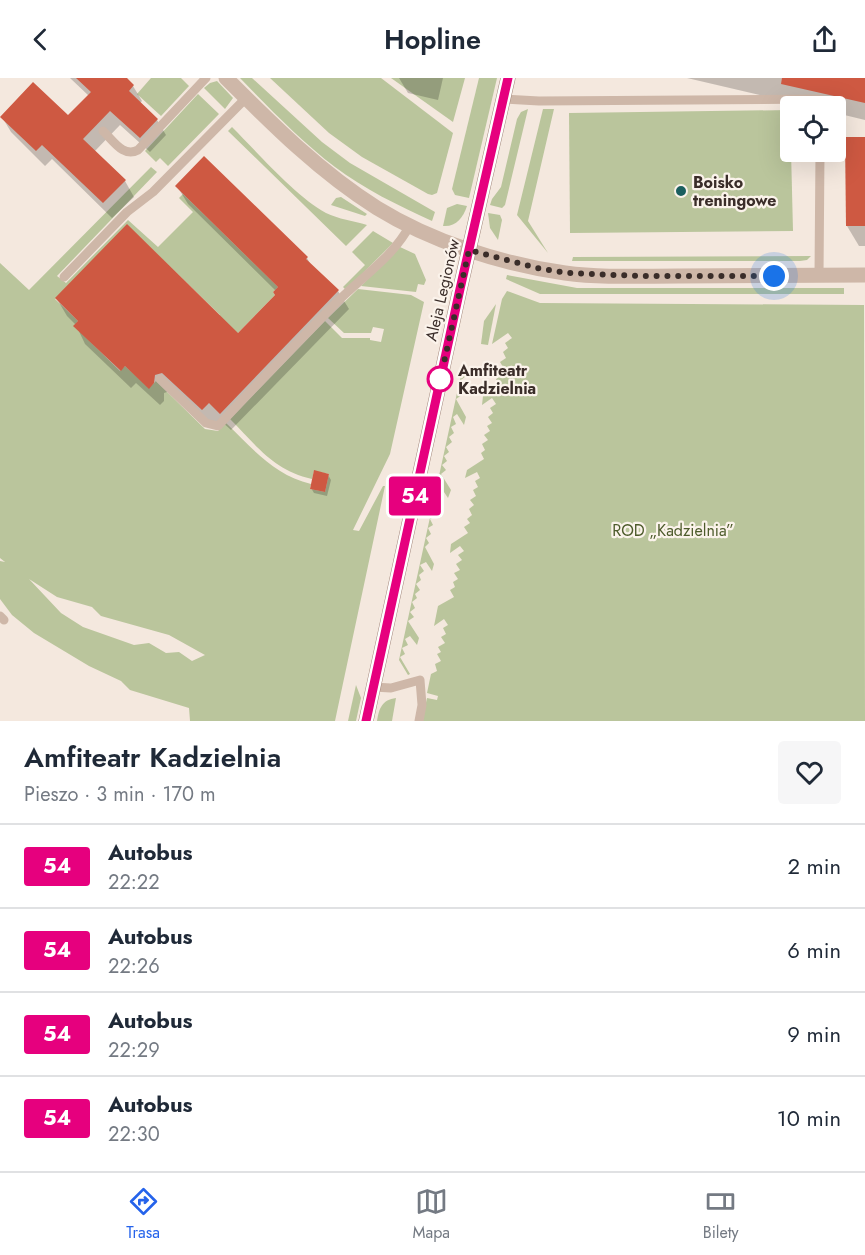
<!DOCTYPE html>
<html lang="pl">
<head>
<meta charset="utf-8">
<style>
	:root { --surface:#fff; --page:#f6f6f7; --text:#1f2937; --muted:#747a83; --line:#e0e1e3; --accent:#2563eb }
	body { margin:0; font-family:Jost,sans-serif; background:var(--page); color:var(--text); height:100vh; display:flex; flex-direction:column; font-size:22px; white-space:nowrap }
	* { box-sizing:border-box; margin:0 }
	p { font-size:20px; color:var(--muted) }
	.icon { flex:none; width:33px; height:33px; fill:none; stroke:currentColor; stroke-width:2; stroke-linecap:round; stroke-linejoin:round }
	.map { position:relative; height:643px; overflow:hidden }
	.drawer { display:flex; flex-direction:column; background:var(--surface); flex:1 }
	.drawer>* { flex:none }
	.badge { padding:0 12px; border-radius:4px; font-size:21px; line-height:39px }
	.fabs { position:absolute; left:780px; top:18px; display:grid; gap:12px }
	.fabs a { display:grid; place-items:center; width:66px; height:66px; border-radius:6px; background:var(--surface); box-shadow:0 6px 24px #0002; font-size:30px }
	.you { position:absolute; width:30px; height:30px; margin:-15px; border:4px solid #fff; border-radius:50%; background:#1a73e8; box-shadow:0 0 0 9px #1a73e833 }
	.map>.badge { position:absolute; translate:-50% -50%; box-shadow:0 0 0 3px #fff }
	.round { display:grid; place-items:center; flex:none; width:63px; height:63px; border-radius:6px; background:var(--page) }
	.summary { display:flex; align-items:center; justify-content:space-between; height:102px; padding:0 24px }
	h1 { font-size:28px; font-weight:600; line-height:45px }
	ul { padding:0; list-style:none }
	li { display:flex; align-items:center; gap:18px; height:84px; padding:0 24px; border-top:2px solid var(--line) }
	li div { flex:1 }
	li b { display:block; font-size:22px }
	li em { font-style:normal }
	li .badge { min-width:66px; font-weight:700; text-align:center }
	header { display:flex; justify-content:space-between; align-items:center; height:78px; padding:0 24px; background:var(--surface); font-size:27px; font-weight:600 }
	.menu { display:flex; justify-content:space-around; align-items:center; height:84px; border-top:2px solid var(--line); background:var(--surface); font-size:16px; color:var(--muted) }
	.menu a { display:grid; justify-items:center; gap:3px }
	.menu .on { color:var(--accent) }
	.map>svg:first-child { display:block }
	.green { fill:#bac59c; fill-rule:evenodd }
	.shadow { fill:#0003 }
	.building { fill:#ce5942 }
	.lines { fill:none; stroke-linecap:round; stroke-linejoin:round }
	.lane { stroke:#ceb7a8; stroke-width:9 }
	.street { stroke:#ceb7a8; stroke-width:15 }
	.secondary { stroke:#a28579; stroke-width:15 }
	.line-casing { stroke:#fff; stroke-width:14 }
	.line { stroke:#e6007e; stroke-width:9 }
	.walk { stroke:#3a2d29; stroke-width:6; stroke-dasharray:0 10.8 }
	.poi-dot { fill:#1b5f5f; stroke:#fbf3eb; stroke-width:2 }
	.stop-dot { fill:#fff; stroke:#e6007e; stroke-width:3 }
	.labels { text-anchor:middle; stroke-width:4.5; stroke-linejoin:round; paint-order:stroke }
	.poi-label { font-size:16px; font-weight:bold; fill:#3a2d29; stroke:#fbf3eb; text-anchor:start }
	.street-label { font-size:16px; fill:#3a2d29; stroke:#fbf3eb }
	.stop-label { font-size:16px; font-weight:bold; fill:#3a2d29; stroke:#fbf3eb; text-anchor:start }
	.park-label { font-size:16px; fill:#4d5b2b; stroke:#fbf3eb }
</style>
</head>
<body>
<header><svg class="icon" aria-label="back" viewBox="0 0 24 24"><path d="M15 5l-7 7 7 7"/></svg>Hopline<svg class="icon" aria-label="share" viewBox="0 0 24 24"><path d="M12 15V3M7 8l5-5 5 5M5 13v7h14v-7"/></svg></header>
<div class="map">
<svg width="865" height="643" viewBox="0 0 865 643">
	<rect width="100%" height="100%" fill="#f4e8de"/>
	<g class="green">
		<path d="M 151,0 L 181,0 L 189,8 L 161,38 L 137,16 Z"/>
		<path d="M 240,0 L 252,0 L 322,64 L 350,85 L 435,134 L 432,143 C 399,128 364,111 335,89 C 301,63 270,31 240,0 Z"/>
		<path d="M 270,0 L 381,0 L 453,55 L 437,115 L 432,117 L 428,116 L 362,79 L 329,55 Z"/>
		<path d="M 391,0 L 465,0 L 453,44 Z"/>
		<path d="M 479,0 L 497,0 L 469,120 L 455,117 L 452,111 Z"/>
		<path d="M 217,3 L 233,20 L 225,31 L 204,10 L 210,5 Z"/>
		<path d="M 198,16 L 219,36 L 168,88 L 160,80 L 156,84 L 145,73 Z"/>
		<path d="M 528,31 L 505,127 L 502,130 L 490,127 L 492,121 L 501,109 L 517,41 L 521,34 Z"/>
		<path d="M 543,31 L 554,31 L 528,143 L 548,175 L 517,137 Z"/>
		<path d="M 790,32 L 793,153 L 570,155 L 569,35 Z"/>
		<path d="M 232,49 C 257,74 296,119 326,135 C 338,141 354,143 367,147 L 346,168 L 228,53 Z"/>
		<path d="M 151,89 L 157,94 L 57,198 L 66,205 L 128,142 L 158,169 L 193,134 L 179,120 L 183,116 L 278,209 L 273,214 L 275,217 L 196,298 L 168,290 L 220,237 L 127,147 L 55,221 L 78,243 L 74,248 L 120,293 L 125,288 L 149,310 L 156,303 L 205,351 L 218,353 L 226,345 C 253,371 274,397 311,406 L 310,411 L 325,414 L 329,396 L 314,393 L 312,401 C 273,392 257,368 230,341 L 325,243 L 342,260 L 370,260 L 370,262 L 381,264 L 384,251 L 373,249 L 371,255 L 344,255 L 328,240 L 358,211 L 411,217 L 424,224 L 390,376 L 353,452 L 359,453 L 383,408 L 385,408 L 335,643 L 190,643 L 189,630 L 130,612 L 121,603 L 89,588 L 34,555 L 12,537 L 0,521 L 0,483 L 5,484 L 0,480 L 0,185 L 29,212 ZM 29,501 L 57,519 L 92,529 L 101,538 L 169,557 L 205,577 L 192,583 L 179,574 L 166,575 L 149,565 L 134,567 L 83,549 L 61,535 Z"/>
		<path d="M 341,119 L 367,136 L 365,138 L 331,127 L 336,120 Z"/>
		<path d="M 457,126 L 467,128 C 463,140 456,149 443,148 L 447,130 Z"/>
		<path d="M 488,135 L 500,137 L 502,142 L 498,162 L 490,150 Z"/>
		<path d="M 373,153 L 393,165 L 346,212 L 343,209 L 365,187 L 352,174 Z"/>
		<path d="M 400,169 L 415,176 L 426,202 L 424,207 L 418,206 L 416,214 L 361,208 Z"/>
		<path d="M 811,178 L 807,182 L 800,183 L 572,183 L 573,179 Z"/>
		<path d="M 507,197 L 577,210 L 844,210 L 844,216 L 540,216 L 506,201 Z"/>
		<path d="M 507,213 L 540,225 L 864,227 L 865,643 L 422,643 L 427,620 L 437,622 L 438,618 L 427,615 L 431,596 L 437,593 L 435,586 L 441,583 L 437,576 L 441,574 L 438,569 L 445,565 L 441,559 L 446,556 L 443,550 L 448,547 L 444,541 L 434,548 L 438,528 L 454,519 L 450,512 L 455,509 L 453,504 L 458,501 L 454,495 L 460,492 L 456,486 L 462,482 L 458,477 L 464,473 L 460,468 L 450,475 L 451,466 L 468,455 L 464,449 L 470,445 L 467,441 L 472,437 L 469,431 L 474,427 L 470,422 L 476,418 L 473,412 L 478,409 L 475,403 L 480,400 L 477,394 L 465,400 L 467,392 L 484,381 L 481,375 L 485,372 L 482,366 L 488,362 L 484,357 L 490,353 L 487,348 L 492,345 L 488,339 L 493,335 L 490,330 L 496,326 L 492,320 L 482,327 L 483,318 L 500,308 L 496,301 L 501,298 L 498,293 L 503,289 L 500,284 L 506,280 L 503,274 L 508,270 L 505,265 L 512,260 L 508,255 L 492,266 L 502,221 Z"/>
		<path d="M 496,226 L 488,267 L 481,266 L 484,243 Z"/>
		<path d="M 462,292 L 466,298 L 461,302 L 464,308 L 459,312 L 462,317 L 456,321 L 466,339 L 464,347 L 457,336 L 453,339 L 456,346 L 451,349 L 454,355 L 449,359 L 452,364 L 446,369 L 449,374 L 444,378 L 447,383 L 442,387 L 446,392 L 441,396 L 451,412 L 448,420 L 442,411 L 437,414 L 440,419 L 434,423 L 437,429 L 433,432 L 436,438 L 430,441 L 433,447 L 428,450 L 431,456 L 426,460 L 429,465 L 425,469 L 434,486 L 432,493 L 426,484 L 420,487 L 424,493 L 419,497 L 421,502 L 416,506 L 420,512 L 415,516 L 417,520 L 412,524 L 415,530 L 410,534 L 414,539 L 408,543 L 419,560 L 417,567 L 410,558 L 405,561 L 408,567 L 402,570 L 405,576 L 400,579 L 410,596 L 408,597 L 399,582 Z"/>
		<path d="M 356,607 L 361,620 L 356,643 L 348,643 Z"/>
		<path d="M 396,620 L 392,643 L 377,643 C 379,630 382,622 396,620 Z"/>
	</g>
	<g class="shadow">
		<path d="M 70,0 L 125,0 L 133,8 L 142,23 L 140,25 L 157,42 L 166,57 L 150,74 L 120,47 L 94,74 L 125,103 L 134,119 L 112,140 L 52,81 L 45,88 L 11,54 L 2,39 L 68,39 L 89,18 Z"/>
		<path d="M 399,0 L 443,0 L 438,22 L 408,15 Z"/>
		<path d="M 687,0 L 865,0 L 865,42 L 836,35 L 836,28 L 807,28 Z"/>
		<path d="M 865,60 L 865,168 L 859,168 L 847,148 Z"/>
		<path d="M 177,108 L 307,180 L 312,189 L 338,213 L 349,231 L 231,352 L 220,342 L 213,349 L 173,312 L 164,315 L 164,323 L 160,327 L 136,305 L 131,310 L 85,266 L 76,247 L 67,238 L 57,221 L 238,257 L 277,218 L 276,213 L 188,126 Z"/>
		<path d="M 328,397 L 331,402 L 327,418 L 314,415 L 311,410 Z"/>
	</g>
	<g class="building">
		<path d="M 76,0 L 127,0 L 134,7 L 129,13 L 158,41 L 140,60 L 110,33 L 83,61 L 126,102 L 103,125 L 42,67 L 36,73 L 0,39 L 33,4 L 68,37 L 91,14 Z"/>
		<path d="M 782,0 L 865,0 L 865,25 L 781,6 Z"/>
		<path d="M 845,59 L 865,59 L 865,148 L 846,148 Z"/>
		<path d="M 204,78 L 308,179 L 306,181 L 339,212 L 220,336 L 209,325 L 202,332 L 162,295 L 155,297 L 154,305 L 149,311 L 125,288 L 121,293 L 73,248 L 78,243 L 55,220 L 127,146 L 238,255 L 275,217 L 273,214 L 278,209 L 175,108 Z"/>
		<path d="M 314,392 L 329,396 L 325,414 L 310,411 Z"/>
	</g>
	<g class="lines">
		<g class="lane">
			<path d="M 503,21 L 539,23 L 820,21 L 820,28"/>
			<path d="M 103,53 C 113,62 123,80 138,72 L 206,0"/>
			<path d="M 819,197 L 820,74"/>
			<path d="M 64,199 L 127,134 L 153,114 L 246,20"/>
			<path d="M 160,301 L 206,345 L 218,348 C 257,306 297,265 337,224 C 361,200 394,178 410,147"/>
			<path d="M 0,538 L 4,542"/>
			<path d="M 373,609 L 391,610 L 420,602 L 422,627 L 419,643"/>
		</g>
		<path class="street" d="M 226,0 C 274,48 320,94 377,130 C 432,164 502,186 565,195 C 602,200 641,198 679,198 C 741,198 803,197 865,197"/>
		<path class="secondary" d="M 366,643 L 460,211 L 508,0"/>
	</g>
	<g class="lines">
		<g class="line-casing">
			<path id="line" d="M 366,643 L 460,211 L 508,0"/>
		</g>
		<use href="#line" class="line"/>
		<path class="walk" d="M 440,301 L 439,307 L 469,172 L 537,190 L 568,195 L 640,198 L 774,198"/>
	</g>
	<circle class="poi-dot" cx="681" cy="113" r="6"/>
	<circle class="stop-dot" cx="440" cy="301" r="12"/>
	<g class="labels">
		<g class="poi-label">
			<text x="693" y="110">Boisko<tspan x="693" dy="18">treningowe</tspan></text>
		</g>
		<g class="street-label">
			<text transform="translate(442 212) rotate(-77)" y="6">Aleja Legionów</text>
		</g>
		<g class="stop-label">
			<text x="458" y="298">Amfiteatr<tspan x="458" dy="18">Kadzielnia</tspan></text>
		</g>
		<g class="park-label">
			<text x="673" y="458">ROD „Kadzielnia”</text>
		</g>
	</g>
</svg>
<div class="fabs">
<a><svg class="icon" aria-label="locate" viewBox="0 0 24 24"><circle cx="12" cy="12" r="6"/><path d="M12 2v4M12 18v4M2 12h4M18 12h4"/></svg></a>
</div>
<div class="you" style="left:774px;top:198px"></div>
<b class="badge" style="left:415px;top:418px;background:#e6007e;color:#fff">54</b>
</div>
<section class="drawer">
<div class="summary"><div><h1>Amfiteatr Kadzielnia</h1><p>Pieszo · 3 min · 170 m</p></div><a class="round"><svg class="icon" aria-label="heart" viewBox="0 0 24 24"><path d="M12 20l-8-8c-3-5 5-10 8-4 3-6 11-1 8 4z"/></svg></a></div>
<ul>
<li><span class="badge" style="background:#e6007e;color:#fff">54</span><div><b>Autobus</b><p>22:22</p></div><em>2 min</em></li>
<li><span class="badge" style="background:#e6007e;color:#fff">54</span><div><b>Autobus</b><p>22:26</p></div><em>6 min</em></li>
<li><span class="badge" style="background:#e6007e;color:#fff">54</span><div><b>Autobus</b><p>22:29</p></div><em>9 min</em></li>
<li><span class="badge" style="background:#e6007e;color:#fff">54</span><div><b>Autobus</b><p>22:30</p></div><em>10 min</em></li>
</ul>
</section>
<nav class="menu">
<a class="on"><svg class="icon" aria-label="directions" viewBox="0 0 24 24"><path d="M12 3l9 9-9 9-9-9zM9 14v-3h6M13 9l2 2-2 2"/></svg>Trasa</a>
<a><svg class="icon" aria-label="map" viewBox="0 0 24 24"><path d="M3 6l6-2 6 2 6-2v14l-6 2-6-2-6 2zM9 4v14M15 6v14"/></svg>Mapa</a>
<a><svg class="icon" aria-label="tickets" viewBox="0 0 24 24"><path d="M3 7h18v10H3zM15 7v10"/></svg>Bilety</a>
</nav>
</body>
</html>
